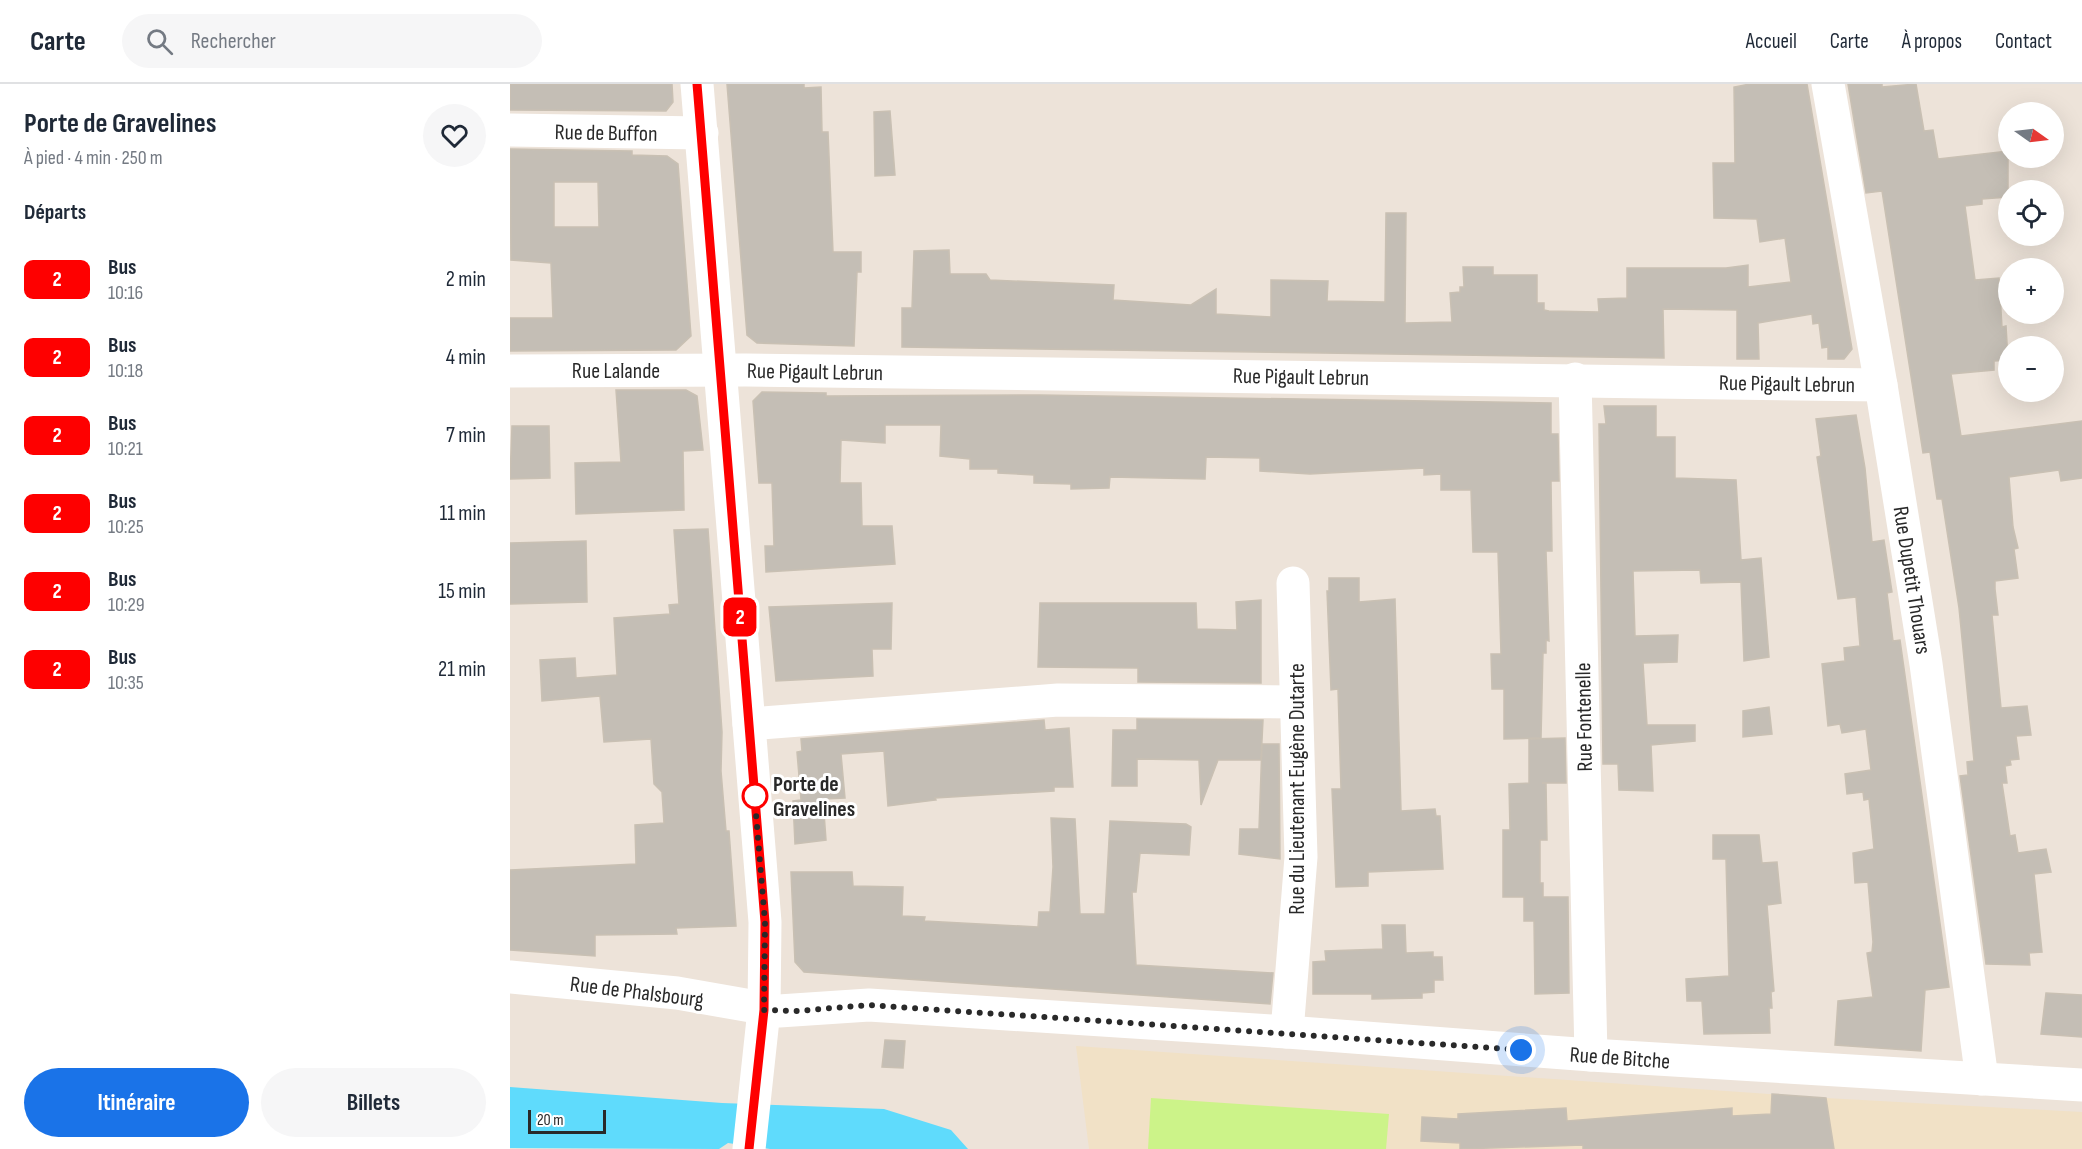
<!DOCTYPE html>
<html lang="fr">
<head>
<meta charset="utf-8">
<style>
	:root { --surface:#fff; --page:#f6f6f7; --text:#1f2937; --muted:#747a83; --line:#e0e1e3; --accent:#1a73e8 }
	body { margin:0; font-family:"Sofia Sans Condensed",sans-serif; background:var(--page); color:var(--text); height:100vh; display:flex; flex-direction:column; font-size:22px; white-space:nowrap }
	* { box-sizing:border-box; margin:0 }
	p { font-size:20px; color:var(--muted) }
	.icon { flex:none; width:33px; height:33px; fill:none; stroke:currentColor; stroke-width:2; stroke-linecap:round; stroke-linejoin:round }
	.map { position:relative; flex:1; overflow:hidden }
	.panel { display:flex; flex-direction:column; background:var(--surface); width:510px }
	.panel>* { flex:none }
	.badge { padding:0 12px; border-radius:9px; font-size:21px; line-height:39px }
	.needle { width:39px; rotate:104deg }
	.buttons { position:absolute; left:1488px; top:18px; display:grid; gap:12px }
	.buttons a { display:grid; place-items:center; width:66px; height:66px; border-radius:50%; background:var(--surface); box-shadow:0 6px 24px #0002; font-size:30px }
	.scale { position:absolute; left:18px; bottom:15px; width:78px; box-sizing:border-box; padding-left:6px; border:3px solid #292929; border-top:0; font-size:16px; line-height:21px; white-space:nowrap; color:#292929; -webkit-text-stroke:4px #fff; paint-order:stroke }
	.you { position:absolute; width:30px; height:30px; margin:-15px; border:4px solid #fff; border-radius:50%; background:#1a73e8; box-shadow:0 0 0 9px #1a73e833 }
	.map>.badge { position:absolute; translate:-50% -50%; box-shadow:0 0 0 3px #fff }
	h2 { padding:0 24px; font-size:22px; line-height:54px }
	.round { display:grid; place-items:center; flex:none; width:63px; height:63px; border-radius:32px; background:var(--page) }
	.overview { display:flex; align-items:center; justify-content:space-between; height:102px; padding:0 24px }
	h1 { font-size:28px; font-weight:700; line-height:45px }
	.primary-button { display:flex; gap:12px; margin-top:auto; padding:12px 24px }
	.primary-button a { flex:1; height:69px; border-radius:36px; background:var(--accent); color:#fff; font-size:24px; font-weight:700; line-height:69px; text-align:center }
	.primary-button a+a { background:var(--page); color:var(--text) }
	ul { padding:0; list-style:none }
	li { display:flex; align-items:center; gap:18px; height:78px; padding:0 24px }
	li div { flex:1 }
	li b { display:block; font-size:22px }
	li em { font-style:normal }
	li .badge { min-width:66px; font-weight:700; text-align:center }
	header { display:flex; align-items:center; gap:36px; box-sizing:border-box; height:84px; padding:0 30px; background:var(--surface); border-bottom:2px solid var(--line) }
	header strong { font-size:28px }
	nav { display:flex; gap:33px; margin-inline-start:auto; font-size:21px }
	.search { width:420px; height:54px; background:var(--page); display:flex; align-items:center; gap:15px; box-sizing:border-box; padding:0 21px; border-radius:33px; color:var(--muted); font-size:22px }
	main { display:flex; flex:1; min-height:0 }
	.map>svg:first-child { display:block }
	.education { fill:#f1e1c6 }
	.pitch { fill:#ccf389 }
	.water { fill:#5fdbfc }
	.building { fill:#c4beb5; stroke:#c9c0b3; stroke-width:1.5; fill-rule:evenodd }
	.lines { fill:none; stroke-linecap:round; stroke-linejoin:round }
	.minor { stroke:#fff; stroke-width:33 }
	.line-casing { stroke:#fff; stroke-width:14 }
	.line { stroke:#fe0000; stroke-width:9 }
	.walk { stroke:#292929; stroke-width:6; stroke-dasharray:0 10.8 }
	.stop-dot { fill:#fff; stroke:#fe0000; stroke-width:3 }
	.labels { text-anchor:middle; stroke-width:6; stroke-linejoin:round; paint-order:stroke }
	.street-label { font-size:22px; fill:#292929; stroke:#fff }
	.stop-label { font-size:22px; font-weight:bold; fill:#292929; stroke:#fff; text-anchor:start }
</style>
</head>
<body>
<header>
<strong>Carte</strong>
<div class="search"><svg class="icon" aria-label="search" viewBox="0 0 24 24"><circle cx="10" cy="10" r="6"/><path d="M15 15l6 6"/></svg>Rechercher</div>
<nav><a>Accueil</a><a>Carte</a><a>À propos</a><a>Contact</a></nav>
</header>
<main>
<section class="panel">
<div class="overview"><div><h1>Porte de Gravelines</h1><p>À pied · 4 min · 250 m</p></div><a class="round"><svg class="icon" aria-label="heart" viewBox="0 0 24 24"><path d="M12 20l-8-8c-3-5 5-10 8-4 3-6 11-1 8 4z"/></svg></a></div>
<h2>Départs</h2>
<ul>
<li><span class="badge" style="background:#fe0000;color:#fff">2</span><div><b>Bus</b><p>10:16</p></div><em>2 min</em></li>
<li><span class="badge" style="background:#fe0000;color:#fff">2</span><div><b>Bus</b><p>10:18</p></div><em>4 min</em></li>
<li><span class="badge" style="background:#fe0000;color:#fff">2</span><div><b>Bus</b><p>10:21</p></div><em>7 min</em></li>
<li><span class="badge" style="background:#fe0000;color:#fff">2</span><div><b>Bus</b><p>10:25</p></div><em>11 min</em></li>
<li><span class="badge" style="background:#fe0000;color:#fff">2</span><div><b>Bus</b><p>10:29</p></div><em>15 min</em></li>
<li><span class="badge" style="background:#fe0000;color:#fff">2</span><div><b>Bus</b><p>10:35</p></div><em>21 min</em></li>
</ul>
<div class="primary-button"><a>Itinéraire</a><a>Billets</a></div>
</section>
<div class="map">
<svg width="1572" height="1065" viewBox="0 0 1572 1065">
	<rect width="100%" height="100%" fill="#ede3d9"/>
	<path class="education" d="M 566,962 L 1316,1014 L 1572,1028 L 1572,1065 L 579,1065 Z"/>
	<path class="pitch" d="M 641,1014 L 879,1030 L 876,1065 L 638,1065 Z"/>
	<path class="water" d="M 0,1003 L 212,1019 L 374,1025 L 441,1046 L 458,1065 L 260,1065 L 218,1059 L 209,1065 L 0,1064 Z"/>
	<g class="building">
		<path d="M 0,0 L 162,0 L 163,18 L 156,27 L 0,26 Z"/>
		<path d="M 217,0 L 294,0 L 294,4 L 311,3 L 312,48 L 318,48 L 323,168 L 351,168 L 351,188 L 347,188 L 344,262 L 247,259 L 237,251 Z"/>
		<path d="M 1240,0 L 1297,0 L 1342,265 L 1334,275 L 1318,275 L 1318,263 L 1312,264 L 1309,239 L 1303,240 L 1302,230 L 1248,239 L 1249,275 L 1227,275 L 1227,226 L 1153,225 L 1154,274 L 392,263 L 392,224 L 402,224 L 404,167 L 439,166 L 440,190 L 476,190 L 480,196 L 604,201 L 603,216 L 681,221 L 706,205 L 706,230 L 761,233 L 761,196 L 818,197 L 817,217 L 875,218 L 876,129 L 896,129 L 895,239 L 942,238 L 940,209 L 950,208 L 950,203 L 954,203 L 953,183 L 983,183 L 983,191 L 1027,191 L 1027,219 L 1034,219 L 1034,226 L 1039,227 L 1089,228 L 1088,215 L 1117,214 L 1117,184 L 1216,184 L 1238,181 L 1238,203 L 1281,198 L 1275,154 L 1250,158 L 1247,135 L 1204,134 L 1203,79 L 1225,79 L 1224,3 Z"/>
		<path d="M 1338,0 L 1372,0 L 1372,3 L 1406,0 L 1414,47 L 1423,46 L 1428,75 L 1498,67 L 1498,113 L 1472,115 L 1472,120 L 1455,122 L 1465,196 L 1489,194 L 1492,243 L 1496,242 L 1498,276 L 1484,277 L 1484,286 L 1441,290 L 1451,352 L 1572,337 L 1572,394 L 1551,397 L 1549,386 L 1499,393 L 1503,443 L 1508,464 L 1504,465 L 1508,494 L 1485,497 L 1485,505 L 1488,531 L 1482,531 L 1491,624 L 1517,622 L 1521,651 L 1506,652 L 1509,675 L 1500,676 L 1501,681 L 1495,682 L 1497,699 L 1492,699 L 1500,752 L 1505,751 L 1508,769 L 1536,765 L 1541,788 L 1524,790 L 1532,868 L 1519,869 L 1520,881 L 1476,880 L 1450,692 L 1458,691 L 1457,678 L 1464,677 L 1449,524 L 1432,415 L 1427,415 L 1420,368 L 1413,369 L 1372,107 L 1356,109 Z"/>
		<path d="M 380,27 L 385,91 L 365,92 L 364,28 Z"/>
		<path d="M 0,65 L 122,67 L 122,71 L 157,72 L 168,80 L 181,252 L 166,266 L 0,267 L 0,234 L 43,234 L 41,179 L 1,176 ZM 44,98 L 88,98 L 89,143 L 44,143 Z"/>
		<path d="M 106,306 L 176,306 L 187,312 L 193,366 L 173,367 L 174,426 L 66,430 L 65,379 L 111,378 Z"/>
		<path d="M 252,308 L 316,309 L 316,312 L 530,311 L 1041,319 L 1041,350 L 1048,350 L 1049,397 L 1041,397 L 1042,467 L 1036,467 L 1039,557 L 1036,556 L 1036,569 L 1033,569 L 1031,654 L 994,655 L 994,605 L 982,605 L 981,570 L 991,570 L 988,468 L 963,468 L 961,406 L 931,406 L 931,390 L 914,391 L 914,384 L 800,390 L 750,387 L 750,374 L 696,373 L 695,395 L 600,393 L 599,404 L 561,405 L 561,400 L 524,399 L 524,391 L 488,389 L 488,385 L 460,385 L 460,375 L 430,372 L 431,341 L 375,341 L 375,359 L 331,356 L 330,399 L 351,399 L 352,442 L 382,442 L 385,480 L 256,488 L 255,462 L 264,462 L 262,399 L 249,399 L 243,317 Z"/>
		<path d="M 1094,322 L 1146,322 L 1146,353 L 1165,353 L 1165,394 L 1226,396 L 1231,476 L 1251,474 L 1259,573 L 1234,577 L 1231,498 L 1191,499 L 1190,486 L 1123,487 L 1125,552 L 1168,551 L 1167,578 L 1133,579 L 1137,641 L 1185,641 L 1185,657 L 1141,661 L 1143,707 L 1109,706 L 1108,680 L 1093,680 L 1089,340 L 1096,340 Z"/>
		<path d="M 1346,331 L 1355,384 L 1362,458 L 1374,456 L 1382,508 L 1377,509 L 1383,557 L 1390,556 L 1439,903 L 1415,906 L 1411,967 L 1325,961 L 1328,917 L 1363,913 L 1357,869 L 1362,868 L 1363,858 L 1358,798 L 1345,799 L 1343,769 L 1364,765 L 1359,715 L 1354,716 L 1353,708 L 1337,710 L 1335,690 L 1361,686 L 1356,645 L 1332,649 L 1330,640 L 1318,642 L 1312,580 L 1335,577 L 1334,564 L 1350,562 L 1346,513 L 1328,515 L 1307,373 L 1311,372 L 1306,335 Z"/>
		<path d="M 2,342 L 39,342 L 40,394 L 0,395 Z"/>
		<path d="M 198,445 L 212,648 L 211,687 L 216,747 L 219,747 L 226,842 L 166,844 L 167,850 L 85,851 L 85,872 L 0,866 L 0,786 L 126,780 L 125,741 L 154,739 L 152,708 L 144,700 L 141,655 L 94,658 L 90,612 L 32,617 L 30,576 L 65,574 L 66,594 L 107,591 L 104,534 L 160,530 L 159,521 L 169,520 L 164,446 Z"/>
		<path d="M 76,457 L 77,518 L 0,520 L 0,459 Z"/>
		<path d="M 819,494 L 849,494 L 849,518 L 885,515 L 891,727 L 925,725 L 926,732 L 930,732 L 933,785 L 858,788 L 858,802 L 826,803 L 822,705 L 831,705 L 828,605 L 821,606 L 817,507 L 819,507 Z"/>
		<path d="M 751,516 L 751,599 L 628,598 L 628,584 L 528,583 L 530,519 L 686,519 L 687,545 L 727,546 L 726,518 Z"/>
		<path d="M 382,519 L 381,565 L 362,565 L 363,592 L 266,597 L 259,523 Z"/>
		<path d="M 1259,623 L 1262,650 L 1233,653 L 1233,627 Z"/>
		<path d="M 627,635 L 753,636 L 751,676 L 708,676 L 691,721 L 689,676 L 627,675 L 627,702 L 602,702 L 603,646 L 627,646 Z"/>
		<path d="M 534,636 L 535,646 L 559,644 L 563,703 L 544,703 L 544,707 L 425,714 L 426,716 L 378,722 L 374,667 L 331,670 L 335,714 L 313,715 L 316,756 L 285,760 L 283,717 L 291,716 L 287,668 L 292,667 L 291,655 Z"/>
		<path d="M 1055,654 L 1056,699 L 1032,699 L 1036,699 L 1037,756 L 1030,756 L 1030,799 L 1033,799 L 1033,813 L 1058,813 L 1059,909 L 1025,910 L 1024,837 L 1014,837 L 1014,813 L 993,813 L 993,746 L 1000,746 L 999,700 L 1019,699 L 1019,655 Z"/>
		<path d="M 752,660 L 769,660 L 770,775 L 729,770 L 730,745 L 749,745 Z"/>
		<path d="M 541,734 L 565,735 L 570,830 L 595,830 L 600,737 L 676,740 L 681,743 L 679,771 L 630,769 L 626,808 L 622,808 L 626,881 L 763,889 L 760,920 L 294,888 L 285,878 L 281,788 L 342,788 L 343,802 L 393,803 L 392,832 L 415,833 L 414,837 L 528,843 L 529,828 L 540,828 L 543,783 Z"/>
		<path d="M 1203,751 L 1249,751 L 1252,779 L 1267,778 L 1271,819 L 1257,821 L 1264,907 L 1261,908 L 1262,924 L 1259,924 L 1260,949 L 1194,950 L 1192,917 L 1177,917 L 1176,895 L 1219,892 L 1216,775 L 1203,775 Z"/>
		<path d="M 872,841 L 895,841 L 896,869 L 923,868 L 923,873 L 932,873 L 933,896 L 924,896 L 924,908 L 912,909 L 912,914 L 862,915 L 862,910 L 803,910 L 803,878 L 816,877 L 815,867 L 873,865 Z"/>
		<path d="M 1536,909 L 1572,911 L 1572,953 L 1531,950 Z"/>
		<path d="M 375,956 L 395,957 L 393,984 L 372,983 Z"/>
		<path d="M 1262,1010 L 1316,1014 L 1324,1065 L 1073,1065 L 1073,1061 L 950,1065 L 950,1059 L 911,1057 L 912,1033 L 948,1035 L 948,1030 L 1056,1024 L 1057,1037 L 1222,1024 L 1222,1032 L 1261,1030 Z"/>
	</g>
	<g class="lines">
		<g class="minor">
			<path d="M 187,0 L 255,838 L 254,926 L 239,1065"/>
			<path d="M 1318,0 L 1371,301 L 1416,580 L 1472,995"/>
			<path d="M 0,46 L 192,49"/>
			<path d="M 0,287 L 236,286 L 1371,301"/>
			<path d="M 1065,295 L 1081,971"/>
			<path d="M 239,640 L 548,616 L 786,618"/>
			<path d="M 0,893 L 167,909 L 269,927 L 359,921 L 777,948 L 1081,971 L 1572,1001"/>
			<path d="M 777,948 L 791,773 L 783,499"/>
		</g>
	</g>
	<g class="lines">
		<g class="line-casing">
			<path id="line" d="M 187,0 L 255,838 L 254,926 L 239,1065"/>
		</g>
		<use href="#line" class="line"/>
		<path class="walk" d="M 245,712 L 244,706 L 255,838 L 254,926 L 287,927 L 359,921 L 1011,966"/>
	</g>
	<circle class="stop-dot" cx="245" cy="712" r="12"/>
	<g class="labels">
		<g class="street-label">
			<text transform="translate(96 48) rotate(1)" y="8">Rue de Buffon</text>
			<text x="106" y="294">Rue Lalande</text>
			<text transform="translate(305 287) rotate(1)" y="8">Rue Pigault Lebrun</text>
			<text transform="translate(791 292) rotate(1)" y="8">Rue Pigault Lebrun</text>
			<text transform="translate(1277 299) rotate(1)" y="8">Rue Pigault Lebrun</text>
			<text transform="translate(1403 496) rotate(81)" y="8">Rue Dupetit Thouars</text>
			<text transform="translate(1073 633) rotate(-91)" y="8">Rue Fontenelle</text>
			<text transform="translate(786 705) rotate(-90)" y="8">Rue du Lieutenant Eugène Dutarte</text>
			<text transform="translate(127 907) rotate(7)" y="8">Rue de Phalsbourg</text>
			<text transform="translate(1110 973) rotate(4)" y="8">Rue de Bitche</text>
		</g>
		<g class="stop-label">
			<text x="263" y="707">Porte de<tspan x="263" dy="25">Gravelines</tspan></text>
		</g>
	</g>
</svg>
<div class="buttons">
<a><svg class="needle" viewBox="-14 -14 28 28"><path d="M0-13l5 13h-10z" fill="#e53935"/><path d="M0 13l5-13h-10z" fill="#747a83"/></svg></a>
<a><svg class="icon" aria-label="locate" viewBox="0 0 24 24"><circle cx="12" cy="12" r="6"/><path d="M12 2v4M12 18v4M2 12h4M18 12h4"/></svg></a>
<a>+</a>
<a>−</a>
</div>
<div class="scale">20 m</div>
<div class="you" style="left:1011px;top:966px"></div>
<b class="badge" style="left:230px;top:533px;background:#fe0000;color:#fff">2</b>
</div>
</main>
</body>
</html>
